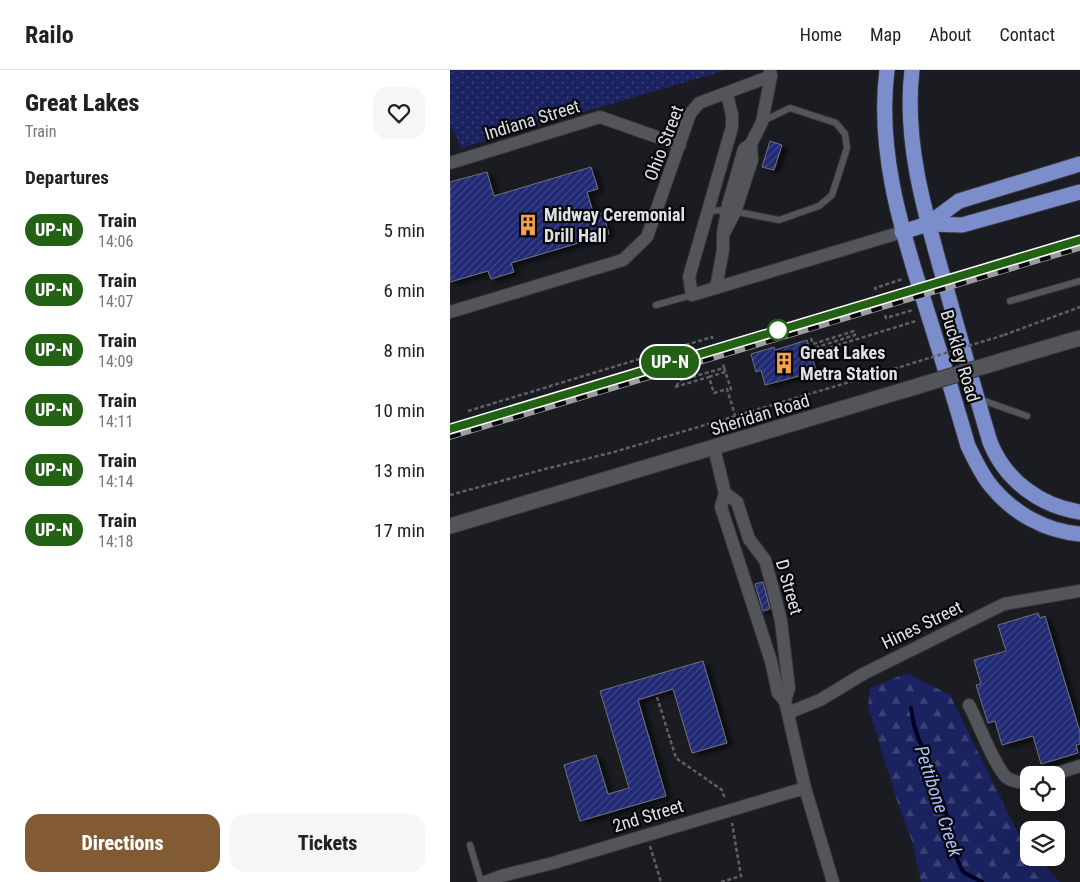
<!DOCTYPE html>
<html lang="en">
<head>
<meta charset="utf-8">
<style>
	:root { --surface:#fff; --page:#f6f6f6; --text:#222; --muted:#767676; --line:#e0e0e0; --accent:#825b34 }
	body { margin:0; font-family:"Roboto Condensed",sans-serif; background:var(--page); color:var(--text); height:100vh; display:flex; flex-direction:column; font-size:19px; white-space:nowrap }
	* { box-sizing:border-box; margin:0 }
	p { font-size:16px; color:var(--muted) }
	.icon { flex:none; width:28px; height:28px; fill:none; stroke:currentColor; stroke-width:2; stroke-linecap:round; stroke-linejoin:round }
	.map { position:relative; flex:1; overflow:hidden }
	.side { display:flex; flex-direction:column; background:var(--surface); width:450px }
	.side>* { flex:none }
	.badge { padding:0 10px; border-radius:16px; font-size:18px; line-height:32px }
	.buttons { position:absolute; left:570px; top:696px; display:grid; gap:10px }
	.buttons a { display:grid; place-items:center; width:45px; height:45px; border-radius:10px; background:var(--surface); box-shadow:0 5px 20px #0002; font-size:25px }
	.map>.badge { position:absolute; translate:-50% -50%; box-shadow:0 0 0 2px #fff }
	h2 { padding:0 25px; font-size:19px; line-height:45px }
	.round { display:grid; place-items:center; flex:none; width:52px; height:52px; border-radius:15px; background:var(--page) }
	.headline { display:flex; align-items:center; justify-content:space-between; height:85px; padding:0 25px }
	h1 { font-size:24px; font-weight:800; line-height:38px }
	.action { display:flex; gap:10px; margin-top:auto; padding:10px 25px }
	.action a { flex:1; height:58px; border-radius:15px; background:var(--accent); color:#fff; font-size:20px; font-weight:800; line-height:58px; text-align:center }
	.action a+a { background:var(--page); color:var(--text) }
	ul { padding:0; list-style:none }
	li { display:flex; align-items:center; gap:15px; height:60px; padding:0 25px }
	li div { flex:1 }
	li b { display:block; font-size:19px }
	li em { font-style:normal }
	li .badge { min-width:55px; font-weight:700; text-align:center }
	header { display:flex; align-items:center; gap:30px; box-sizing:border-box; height:70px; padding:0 25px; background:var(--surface); border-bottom:1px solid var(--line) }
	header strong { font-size:24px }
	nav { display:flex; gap:28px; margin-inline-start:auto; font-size:18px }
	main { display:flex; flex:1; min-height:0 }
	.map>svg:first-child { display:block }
	.grass { fill:url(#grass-dots) }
	.forest { fill:url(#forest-firs) }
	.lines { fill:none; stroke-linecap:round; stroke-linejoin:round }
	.stream { stroke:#020123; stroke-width:4 }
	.building { fill:url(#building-hatch); stroke:#6f7178; filter:url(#shadow) }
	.lane-casing { stroke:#36373b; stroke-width:8 }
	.street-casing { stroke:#36373b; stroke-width:14 }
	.secondary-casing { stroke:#36373b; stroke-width:17 }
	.highway-casing { stroke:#36373b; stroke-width:17 }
	.path { stroke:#5e6065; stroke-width:2.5; stroke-dasharray:4 2.5; stroke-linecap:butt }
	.lane { stroke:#53555b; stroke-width:6 }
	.street { stroke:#53555b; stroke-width:12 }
	.secondary { stroke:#53555b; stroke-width:15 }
	.highway { stroke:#7c8dcc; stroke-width:15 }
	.rail-casing { stroke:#9a9ca0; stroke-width:5.5 }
	.rail { stroke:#060709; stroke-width:4; stroke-dasharray:11; stroke-linecap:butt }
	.secondary-bridge-casing { stroke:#36373b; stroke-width:17; stroke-linecap:butt }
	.path-bridge { stroke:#5e6065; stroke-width:2.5; stroke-dasharray:4 2.5; stroke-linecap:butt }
	.secondary-bridge { stroke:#53555b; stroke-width:15 }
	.line-casing { stroke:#fff; stroke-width:11 }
	.line { stroke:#236214; stroke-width:8 }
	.stop-dot { fill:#fff; stroke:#236214; stroke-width:2.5 }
	.labels { text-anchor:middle; stroke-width:4.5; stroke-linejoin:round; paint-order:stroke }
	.street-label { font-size:18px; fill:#e0e1e5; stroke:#060709 }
	.poi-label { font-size:18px; font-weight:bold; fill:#e0e1e5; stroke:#060709; text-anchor:start }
	.water-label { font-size:19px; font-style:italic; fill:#abbdfe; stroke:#060709 }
</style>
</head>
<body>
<header>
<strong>Railo</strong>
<nav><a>Home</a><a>Map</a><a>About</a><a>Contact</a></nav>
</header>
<main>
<section class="side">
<div class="headline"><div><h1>Great Lakes</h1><p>Train</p></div><a class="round"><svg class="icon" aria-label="heart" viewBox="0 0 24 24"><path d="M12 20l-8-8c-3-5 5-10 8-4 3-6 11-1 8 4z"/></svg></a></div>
<h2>Departures</h2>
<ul>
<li><span class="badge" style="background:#236214;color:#fff">UP-N</span><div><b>Train</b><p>14:06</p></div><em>5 min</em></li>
<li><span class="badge" style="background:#236214;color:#fff">UP-N</span><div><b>Train</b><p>14:07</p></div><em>6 min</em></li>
<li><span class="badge" style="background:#236214;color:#fff">UP-N</span><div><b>Train</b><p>14:09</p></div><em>8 min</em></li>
<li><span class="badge" style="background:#236214;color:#fff">UP-N</span><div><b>Train</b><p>14:11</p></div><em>10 min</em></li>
<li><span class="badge" style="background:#236214;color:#fff">UP-N</span><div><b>Train</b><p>14:14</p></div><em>13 min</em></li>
<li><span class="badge" style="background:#236214;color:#fff">UP-N</span><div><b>Train</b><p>14:18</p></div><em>17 min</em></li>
</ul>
<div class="action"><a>Directions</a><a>Tickets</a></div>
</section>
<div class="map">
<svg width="630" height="812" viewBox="0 0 630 812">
	<defs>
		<pattern id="grass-dots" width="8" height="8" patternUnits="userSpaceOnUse" patternTransform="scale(1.25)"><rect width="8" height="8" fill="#1a225f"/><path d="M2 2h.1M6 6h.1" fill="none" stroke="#3b4276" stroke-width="1.8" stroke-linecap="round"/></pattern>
		<pattern id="forest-firs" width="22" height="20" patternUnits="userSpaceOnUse" patternTransform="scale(1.25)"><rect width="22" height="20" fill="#1a225f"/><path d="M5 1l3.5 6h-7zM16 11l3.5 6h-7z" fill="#3b4276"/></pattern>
		<pattern id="building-hatch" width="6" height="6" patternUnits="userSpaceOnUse" patternTransform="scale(1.25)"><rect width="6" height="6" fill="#202974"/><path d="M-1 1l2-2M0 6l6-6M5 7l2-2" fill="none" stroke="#404888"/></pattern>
		<filter id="shadow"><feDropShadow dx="5.5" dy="3" stdDeviation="2.5" flood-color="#0009"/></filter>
	</defs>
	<rect width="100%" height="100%" fill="#1a1c21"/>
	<path class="grass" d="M 0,0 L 277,0 L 11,78 L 6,65 L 0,57 Z"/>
	<path class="forest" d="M 457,603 L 500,625 L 570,767 L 579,777 L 579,788 L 588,788 L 610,812 L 471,812 L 462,771 L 449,737 L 418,637 L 420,618 Z"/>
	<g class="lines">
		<path class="stream" d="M 461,638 L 464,655 L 469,670 L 478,687 L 494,736 L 503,767 L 504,782 L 513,802 L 532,812"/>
	</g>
	<g class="building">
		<path d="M 320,71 L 332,75 L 324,100 L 312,97 Z"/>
		<path d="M 141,97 L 148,119 L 137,122 L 144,145 L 153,143 L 159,164 L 61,193 L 64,202 L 41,209 L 38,201 L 0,212 L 0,112 L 37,102 L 44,126 Z"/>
		<path d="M 357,270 L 366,300 L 357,302 L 357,304 L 315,315 L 311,300 L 306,302 L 301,284 L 324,277 L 325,280 Z"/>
		<path d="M 313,512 L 320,539 L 313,541 L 305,514 Z"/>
		<path d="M 588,543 L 590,548 L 595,546 L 630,662 L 630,674 L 626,675 L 628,683 L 591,694 L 583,666 L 552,675 L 545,651 L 538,653 L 526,615 L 531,614 L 524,590 L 556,581 L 548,555 Z"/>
		<path d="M 253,591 L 277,673 L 242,683 L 223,619 L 188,630 L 216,726 L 130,751 L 114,695 L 146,685 L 158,724 L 179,718 L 150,621 Z"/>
	</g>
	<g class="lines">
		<g class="lane-casing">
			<g id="lane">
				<path d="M 258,141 L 277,140 L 329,150 L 369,136 L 382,125 L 397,78 L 395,64 L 386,53 L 340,38 L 313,51"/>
				<path d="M 560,231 L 630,211"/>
				<path d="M 206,235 L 242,225"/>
				<path d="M 529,329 L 577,346"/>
				<path d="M 20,775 L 31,812"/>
			</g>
		</g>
		<g class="street-casing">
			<g id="street">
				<path d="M 277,24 L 282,45 L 282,57 L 239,207 L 242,225 L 452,162"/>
				<path d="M 0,93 L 150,47 L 230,75"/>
				<path d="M 273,165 L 285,142 L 302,90 L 301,74 L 312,52 L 321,6 L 320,0"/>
				<path d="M 266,218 L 273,180 L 273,164 L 278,135 L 294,79 L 301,74"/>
				<path d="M 0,242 L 173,190 L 197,167 L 240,44 L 249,33 L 321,6"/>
				<path d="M 264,378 L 275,423 L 271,437 L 321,591 L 328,623 L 335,631"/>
				<path d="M 275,423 L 287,432 L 299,469 L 315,490 L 323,519 L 331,551 L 339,618 L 335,631 L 355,718 L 383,812"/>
				<path d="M 519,635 C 529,654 543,693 556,707 C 561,711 573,714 579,712"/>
				<path d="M 338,643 L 370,630 L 413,604 L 554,534 L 630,521"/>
				<path d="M 602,705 L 630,696"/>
				<path d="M 35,812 L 51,806 L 103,793 L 355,718"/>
			</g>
		</g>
		<g class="secondary-casing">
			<g id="secondary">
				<path d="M 558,289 L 630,268"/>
				<path d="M 0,456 L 458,319"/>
			</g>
		</g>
		<g class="highway-casing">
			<g id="highway">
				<path d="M 437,0 C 427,79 450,156 474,231 C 489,279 504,327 518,376 C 525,390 531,404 541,416 C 563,443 595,461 630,464"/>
				<path d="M 462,0 C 453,74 477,150 497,221 C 511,271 525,322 540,372 C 555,410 590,436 630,442"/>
				<path d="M 478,154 L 509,131 L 630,94"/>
				<path d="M 452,162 L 478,154 L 512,155 L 630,122"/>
			</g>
		</g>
		<g class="path">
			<path d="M 426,220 L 425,218 L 453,209"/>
			<path d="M 435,245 L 436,248 L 463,240"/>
			<path d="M 554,265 L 630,237"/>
			<path d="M 361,268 L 363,274 L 404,261 L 405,265 L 364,278 L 365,282 L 466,251"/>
			<path d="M 274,298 L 281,319 L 279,322"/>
			<path d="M 259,307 L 275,302"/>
			<path d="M 226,316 L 231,310 L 274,298 L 273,294"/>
			<path d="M 225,317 L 259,307 L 264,323 L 277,319 L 285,345"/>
			<path d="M 18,341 L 262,267 L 262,269"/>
			<path d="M 0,425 L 95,399 L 164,382 L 450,297"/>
			<path d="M 207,627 L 226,688 L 272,720 L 275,729"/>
			<path d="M 200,776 L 211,812"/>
			<path d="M 271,812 L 291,806 L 282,753"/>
		</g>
		<use href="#lane" class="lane"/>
		<use href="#street" class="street"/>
		<use href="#secondary" class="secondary"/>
		<use href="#highway" class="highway"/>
		<g class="rail-casing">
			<g id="rail">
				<path d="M 0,359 L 630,170"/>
				<path d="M 0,367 L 630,178"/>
			</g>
		</g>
		<use href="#rail" class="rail"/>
		<g class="secondary-bridge-casing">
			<path id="secondary-bridge" d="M 458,319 L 558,289"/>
		</g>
		<path class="path-bridge" d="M 450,297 L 554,265"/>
		<use href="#secondary-bridge" class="secondary-bridge"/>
	</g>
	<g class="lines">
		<g class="line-casing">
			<path id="line" d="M 0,359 L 630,170"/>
		</g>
		<use href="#line" class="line"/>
	</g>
	<defs>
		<g id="building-bare" transform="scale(1.725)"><path d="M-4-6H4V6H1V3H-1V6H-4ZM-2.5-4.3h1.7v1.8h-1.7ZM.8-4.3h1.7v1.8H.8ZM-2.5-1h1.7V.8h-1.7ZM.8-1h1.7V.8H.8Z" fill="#f8a04b" stroke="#060709" stroke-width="2.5" paint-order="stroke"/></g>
	</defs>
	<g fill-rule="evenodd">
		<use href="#building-bare" x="78" y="155"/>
		<use href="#building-bare" x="334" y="293"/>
	</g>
	<circle class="stop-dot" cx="328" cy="260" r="10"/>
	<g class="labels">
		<g class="street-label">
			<text transform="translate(82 50) rotate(-17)" y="6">Indiana Street</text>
			<text transform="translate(214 73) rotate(-69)" y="6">Ohio Street</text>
			<text transform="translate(510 286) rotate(73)" y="6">Buckley Road</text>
			<text transform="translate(310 345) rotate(-17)" y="6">Sheridan Road</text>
			<text transform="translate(339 517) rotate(74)" y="6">D Street</text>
			<text transform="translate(472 555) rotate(-26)" y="6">Hines Street</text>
			<text transform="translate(198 746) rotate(-17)" y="6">2nd Street</text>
		</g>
		<g class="poi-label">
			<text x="94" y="151">Midway Ceremonial<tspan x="94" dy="21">Drill Hall</tspan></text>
			<text x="350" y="289">Great Lakes<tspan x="350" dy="21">Metra Station</tspan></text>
		</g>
		<g class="water-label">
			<text transform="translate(489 731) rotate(72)" y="7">Pettibone Creek</text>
		</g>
	</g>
</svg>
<div class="buttons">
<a><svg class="icon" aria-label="locate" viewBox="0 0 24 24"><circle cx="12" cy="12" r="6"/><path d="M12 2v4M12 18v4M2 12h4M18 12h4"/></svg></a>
<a><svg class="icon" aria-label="layers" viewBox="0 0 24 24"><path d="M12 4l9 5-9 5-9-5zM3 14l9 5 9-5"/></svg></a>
</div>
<b class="badge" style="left:220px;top:292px;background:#236214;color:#fff">UP-N</b>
</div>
</main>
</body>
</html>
